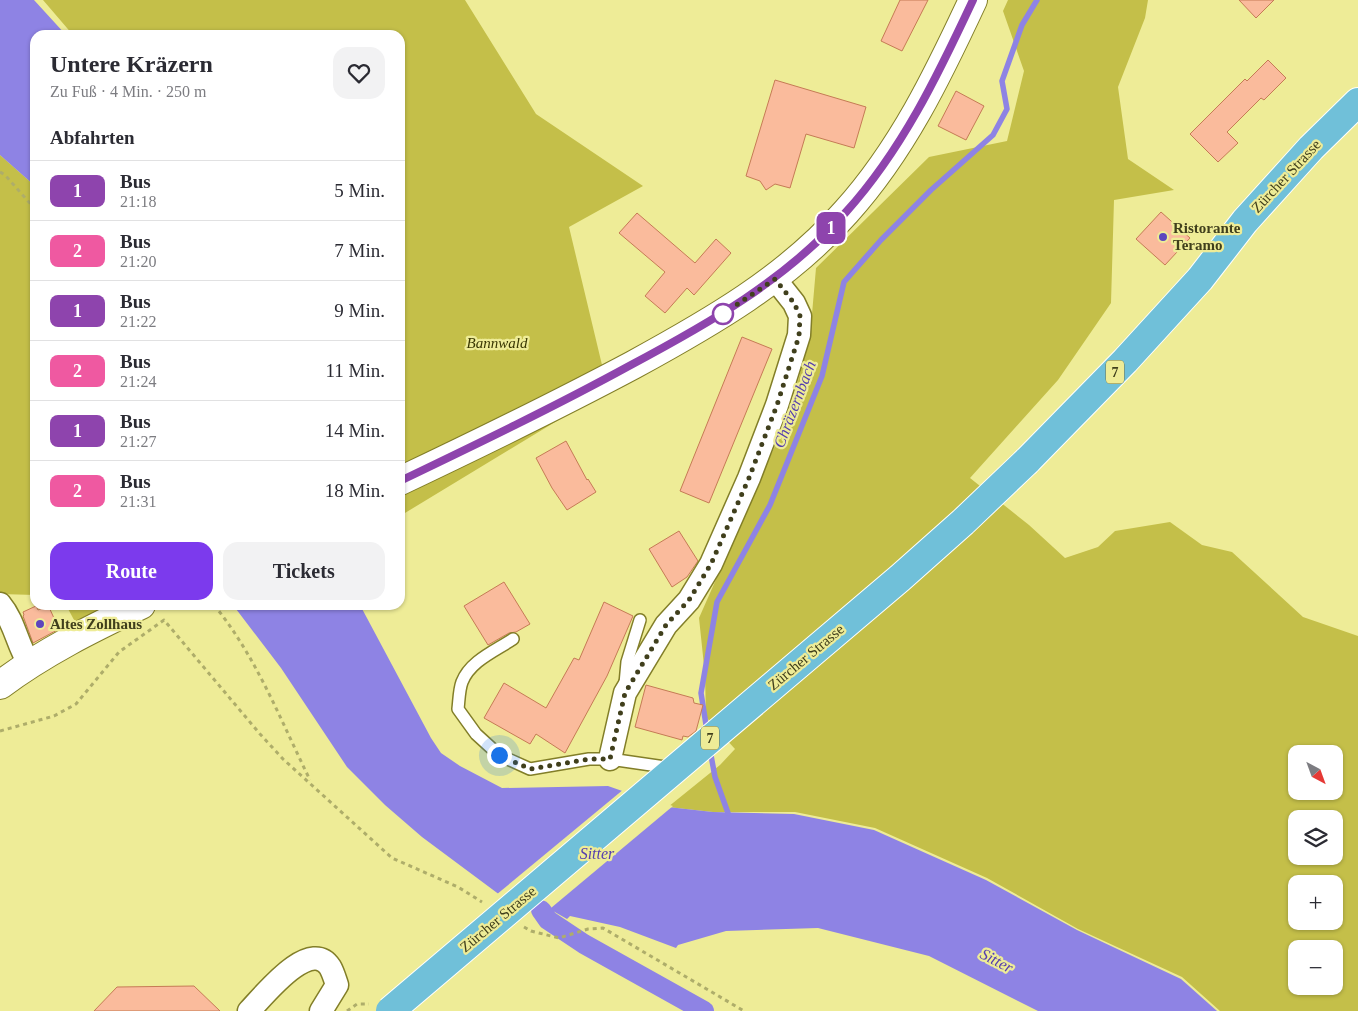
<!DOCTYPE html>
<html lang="de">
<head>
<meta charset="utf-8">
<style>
	:root { --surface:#fff; --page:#f2f2f3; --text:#2b2b33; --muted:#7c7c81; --line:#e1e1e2; --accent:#7c3aed }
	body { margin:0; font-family:"Times New Roman",serif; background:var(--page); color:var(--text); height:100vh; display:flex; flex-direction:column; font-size:19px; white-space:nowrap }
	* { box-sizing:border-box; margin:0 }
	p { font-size:16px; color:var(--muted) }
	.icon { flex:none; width:28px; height:28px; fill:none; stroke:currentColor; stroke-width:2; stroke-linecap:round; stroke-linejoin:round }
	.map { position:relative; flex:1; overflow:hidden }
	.side { position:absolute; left:30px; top:30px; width:375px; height:580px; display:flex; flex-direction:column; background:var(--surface); border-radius:15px; box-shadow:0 1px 4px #0004 }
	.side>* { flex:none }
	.badge { padding:0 10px; border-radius:8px; font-size:18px; line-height:32px }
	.needle { width:32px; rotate:139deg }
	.controls { position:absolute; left:1288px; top:745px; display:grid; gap:10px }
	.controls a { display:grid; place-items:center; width:55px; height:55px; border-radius:10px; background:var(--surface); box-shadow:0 1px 4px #0004; font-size:25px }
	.you { position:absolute; width:25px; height:25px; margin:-12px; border:4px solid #fff; border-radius:50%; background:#1a73e8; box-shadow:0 0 0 8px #1a73e833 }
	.map>.badge { position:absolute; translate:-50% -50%; box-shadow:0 0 0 2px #fff }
	h2 { padding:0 20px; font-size:19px; line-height:45px }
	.round { display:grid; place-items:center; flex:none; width:52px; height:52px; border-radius:15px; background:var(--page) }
	.headline { display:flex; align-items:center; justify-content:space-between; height:85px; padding:0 20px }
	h1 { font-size:24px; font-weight:700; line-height:38px }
	.cta { display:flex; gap:10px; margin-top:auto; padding:10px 20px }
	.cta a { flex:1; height:58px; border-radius:15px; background:var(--accent); color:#fff; font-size:20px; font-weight:700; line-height:58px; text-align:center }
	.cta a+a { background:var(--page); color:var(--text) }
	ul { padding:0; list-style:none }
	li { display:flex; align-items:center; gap:15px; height:60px; padding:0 20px; border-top:1px solid var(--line) }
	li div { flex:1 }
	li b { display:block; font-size:19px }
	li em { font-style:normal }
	li .badge { min-width:55px; font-weight:700; text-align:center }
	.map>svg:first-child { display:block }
	.green { fill:#c4bf49; fill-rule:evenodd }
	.water { fill:#8e83e4 }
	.pier { fill:#eeec97 }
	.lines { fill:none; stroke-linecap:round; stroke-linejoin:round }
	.stream { stroke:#8e83e4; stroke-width:5.5 }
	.canal { stroke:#8e83e4; stroke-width:20 }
	.building { fill:#fabb9c; stroke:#c57b55 }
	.service-casing { stroke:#827e28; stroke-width:14 }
	.minor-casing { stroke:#827e28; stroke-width:25 }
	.tertiary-casing { stroke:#827e28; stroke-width:30 }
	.primary-casing { stroke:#fff; stroke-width:30 }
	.path { stroke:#aead6a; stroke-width:3; stroke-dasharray:4 4; stroke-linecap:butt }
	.service { stroke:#fff; stroke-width:11 }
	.minor { stroke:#fff; stroke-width:22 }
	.tertiary { stroke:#fff; stroke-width:28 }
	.primary { stroke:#70c0d9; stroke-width:28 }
	.primary-bridge-casing { stroke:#fff; stroke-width:30; stroke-linecap:butt }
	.primary-bridge { stroke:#70c0d9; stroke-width:28 }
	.line-casing { stroke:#fff; stroke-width:11 }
	.line { stroke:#8e44ad; stroke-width:8 }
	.walk { stroke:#403f1c; stroke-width:5; stroke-dasharray:0 9 }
	.poi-dot { fill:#5e45bd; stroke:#eeec97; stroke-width:2 }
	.stop-dot { fill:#fff; stroke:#8e44ad; stroke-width:2.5 }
	.labels { text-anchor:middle; stroke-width:4.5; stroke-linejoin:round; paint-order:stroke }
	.shield { fill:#eeec97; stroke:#747341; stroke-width:1 }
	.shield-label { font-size:14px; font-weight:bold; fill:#403f1c }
	.street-label { font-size:15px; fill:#403f1c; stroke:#eeec97 }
	.poi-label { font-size:15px; font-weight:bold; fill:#403f1c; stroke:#eeec97; text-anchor:start }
	.park-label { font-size:15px; font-style:italic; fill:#393702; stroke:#eeec97 }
	.water-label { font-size:16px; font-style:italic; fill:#553eae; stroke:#eeec97 }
</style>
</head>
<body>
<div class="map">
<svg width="1358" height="1011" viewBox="0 0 1358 1011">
	<rect width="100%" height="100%" fill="#eeec97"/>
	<g class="green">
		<path d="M 43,0 L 465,0 L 536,114 L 643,186 L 569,227 L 608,390 L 400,516 L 400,35 L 73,35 Z"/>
		<path d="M 1008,0 L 1148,0 L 1145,18 L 1118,87 L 1128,159 L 1174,190 L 1114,200 L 1111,303 L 1058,380 L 970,478 L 1029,525 L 1065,558 L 1098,547 L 1115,531 L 1170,522 L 1202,545 L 1232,552 L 1303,617 L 1358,636 L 1358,1011 L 1220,1011 L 1182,977 L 1078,929 L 987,878 L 875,828 L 795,812 L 713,812 L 668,807 L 720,765 L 735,749 L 706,717 L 705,675 L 699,618 L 789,414 L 810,337 L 816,268 L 929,157 L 1007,141 L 1024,71 L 1003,11 ZM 1296,754 L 1334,754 L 1334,791 L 1296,791 ZM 1296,819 L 1334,819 L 1334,856 L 1296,856 ZM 1296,884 L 1334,884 L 1334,921 L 1296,921 ZM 1296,949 L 1334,949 L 1334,986 L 1296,986 Z"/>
		<path d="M 0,155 L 35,186 L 35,595 L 0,594 Z"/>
		<path d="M 66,605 L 141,605 L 81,633 Z"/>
	</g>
	<g class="water">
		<path d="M 0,0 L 34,0 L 66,35 L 35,35 L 35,186 L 0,155 Z"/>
		<path d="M 233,605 L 360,605 L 431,738 L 441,753 L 460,766 L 502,788 L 608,786 L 668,807 L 713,812 L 794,814 L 874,830 L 986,880 L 1077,930 L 1181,979 L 1217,1011 L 1038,1011 L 929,956 L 818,928 L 726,931 L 678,945 L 676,948 L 620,927 L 570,916 L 567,919 L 553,911 L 516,907 L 422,837 L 385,805 L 347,767 L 281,668 Z"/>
	</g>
	<path class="pier" d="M 624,789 L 673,806 L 545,913 L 515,909 L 496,895 Z"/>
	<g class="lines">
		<g class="stream">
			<path d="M 707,731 L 701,693 L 717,602 L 770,505 L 822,376 L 844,282 L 881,240 L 931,190 L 993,135 L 1007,109 L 1002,81 L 1022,25 L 1037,0"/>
			<path d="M 710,750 L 715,777 L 728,813"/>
		</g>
		<path class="canal" d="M 541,910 L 548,920 L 584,944 L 704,1011"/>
	</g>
	<g class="building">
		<path d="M 900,0 L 928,0 L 902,51 L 881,41 Z"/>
		<path d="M 1239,0 L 1274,0 L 1256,18 Z"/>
		<path d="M 1268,60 L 1286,78 L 1264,100 L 1261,98 L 1227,132 L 1238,143 L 1218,162 L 1190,134 L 1245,79 L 1247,81 Z"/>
		<path d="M 775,80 L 866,107 L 854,148 L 806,134 L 790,188 L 775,184 L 766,190 L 760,181 L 746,176 Z"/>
		<path d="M 956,91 L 984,106 L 966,140 L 938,126 Z"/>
		<path d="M 1161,212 L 1190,238 L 1165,265 L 1136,239 Z"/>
		<path d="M 637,213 L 695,263 L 716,239 L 731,253 L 694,295 L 687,288 L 665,313 L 645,296 L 665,272 L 619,233 Z"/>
		<path d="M 742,337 L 772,349 L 709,503 L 680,491 Z"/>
		<path d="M 566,441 L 587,480 L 588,479 L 596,492 L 567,510 L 552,488 L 536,458 Z"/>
		<path d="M 679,531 L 698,561 L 687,577 L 672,587 L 649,549 Z"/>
		<path d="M 504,582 L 530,624 L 516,632 L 509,633 L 488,645 L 464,606 Z"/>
		<path d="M 604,602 L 633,616 L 607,676 L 565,753 L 536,734 L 530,744 L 484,718 L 504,683 L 546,708 L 574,658 L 579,660 Z"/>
		<path d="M 48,605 L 59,629 L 33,643 L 23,616 L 24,615 L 23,612 L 36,606 L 38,610 Z"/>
		<path d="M 646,685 L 693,698 L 694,703 L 703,705 L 696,731 L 688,737 L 683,736 L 682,740 L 635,727 Z"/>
		<path d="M 194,986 L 220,1011 L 94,1011 L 117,987 Z"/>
	</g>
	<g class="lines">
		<g class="service-casing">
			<g id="service">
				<path d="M 513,639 C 495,651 470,661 462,682 C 459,690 459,701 458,709 L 476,734 L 499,755 L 530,769 L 589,759 L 610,759 L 665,767 L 673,766"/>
				<path d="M 625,684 L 627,662 L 640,620"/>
			</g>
		</g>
		<g class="minor-casing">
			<g id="minor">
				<path d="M 0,604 C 15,622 17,645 29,663"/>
				<path d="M 610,759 L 625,693 L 666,625 L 689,600 L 711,564 L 749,478 L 777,405 L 799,335 L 800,316 L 794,303 L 775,279"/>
				<path d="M 249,1011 C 262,998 310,936 330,967 C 333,972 335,979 337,985 L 321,1011"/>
			</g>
		</g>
		<g class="tertiary-casing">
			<g id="tertiary">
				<path d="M 400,481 C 478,444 556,406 633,365 C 710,323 787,279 846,212 C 902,150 938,75 973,0"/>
				<path d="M 0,685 C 44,652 91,629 141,605"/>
			</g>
		</g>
		<g class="primary-casing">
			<path id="primary" d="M 1027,461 L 1125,361 L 1200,279 L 1245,221 L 1311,148 L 1358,102"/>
		</g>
		<g class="path">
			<path d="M 0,172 L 5,175 L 35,209"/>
			<path d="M 214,605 C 256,656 281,721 310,780"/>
			<path d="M 0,731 L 54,716 L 76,704 L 119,652 L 164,620 L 260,734 L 283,759 L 392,858 L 458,887 L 482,902"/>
			<path d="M 524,927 L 531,931 L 559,938 L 588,929 L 603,928 L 744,1011"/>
			<path d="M 347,1011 L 357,1004 L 369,1004"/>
		</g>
		<use href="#service" class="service"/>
		<use href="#minor" class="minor"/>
		<use href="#tertiary" class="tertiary"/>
		<use href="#primary" class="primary"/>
		<g class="primary-bridge-casing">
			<path id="primary-bridge" d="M 390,1011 L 900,578 L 963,522 L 1027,461"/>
		</g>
		<use href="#primary-bridge" class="primary-bridge"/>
	</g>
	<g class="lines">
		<g class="line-casing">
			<path id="line" d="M 400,481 C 477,444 554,407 629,366 C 708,324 786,280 846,212 C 902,150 938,75 973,0"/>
		</g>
		<use href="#line" class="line"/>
		<path class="walk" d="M 499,755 L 530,769 L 589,759 L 610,759 L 625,693 L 666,625 L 689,600 L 711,564 L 749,478 L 777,405 L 799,336 L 800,316 L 794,303 L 775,279 L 718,317 L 723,314"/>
	</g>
	<g class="poi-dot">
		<circle cx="1163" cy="237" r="5"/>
		<circle cx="40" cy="624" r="5"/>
	</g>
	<circle class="stop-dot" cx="723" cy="314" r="10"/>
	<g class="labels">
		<g class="shield">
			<rect x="1106" y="360.5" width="18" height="23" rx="4"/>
			<rect x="701" y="726.5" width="18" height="23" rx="4"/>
		</g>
		<g class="shield-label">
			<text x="1115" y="377">7</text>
			<text x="710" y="743">7</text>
		</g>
		<g class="street-label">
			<text transform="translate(1286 176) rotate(-47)" y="5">Zürcher Strasse</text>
			<text transform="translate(806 657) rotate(-40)" y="5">Zürcher Strasse</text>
			<text transform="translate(498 919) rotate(-40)" y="5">Zürcher Strasse</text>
		</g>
		<g class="poi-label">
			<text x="1173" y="233">Ristorante<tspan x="1173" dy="17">Teramo</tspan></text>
			<text x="50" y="629">Altes Zollhaus</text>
		</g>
		<g class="park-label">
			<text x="497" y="348">Bannwald</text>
		</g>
		<g class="water-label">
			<text transform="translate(794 404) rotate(-69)" y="6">Chräzernbach</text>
			<text x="597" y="859">Sitter</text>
			<text transform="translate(997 960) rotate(28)" y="6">Sitter</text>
		</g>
	</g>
</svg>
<div class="controls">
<a><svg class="needle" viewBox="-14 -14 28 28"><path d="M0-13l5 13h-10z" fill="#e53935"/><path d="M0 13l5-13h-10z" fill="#7c7c81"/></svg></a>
<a><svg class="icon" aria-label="layers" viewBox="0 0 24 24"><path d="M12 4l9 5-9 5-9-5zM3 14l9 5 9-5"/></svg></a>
<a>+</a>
<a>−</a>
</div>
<div class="you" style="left:499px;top:755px"></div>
<b class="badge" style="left:831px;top:228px;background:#8e44ad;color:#fff">1</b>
<section class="side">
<div class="headline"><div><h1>Untere Kräzern</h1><p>Zu Fuß · 4 Min. · 250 m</p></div><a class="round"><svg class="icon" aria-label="heart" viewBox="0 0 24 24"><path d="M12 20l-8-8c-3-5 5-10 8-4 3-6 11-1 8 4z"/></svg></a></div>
<h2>Abfahrten</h2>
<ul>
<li><span class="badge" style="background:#8e44ad;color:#fff">1</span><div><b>Bus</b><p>21:18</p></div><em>5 Min.</em></li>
<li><span class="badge" style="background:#ef59a1;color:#fff">2</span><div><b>Bus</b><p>21:20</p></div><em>7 Min.</em></li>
<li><span class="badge" style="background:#8e44ad;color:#fff">1</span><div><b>Bus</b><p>21:22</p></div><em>9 Min.</em></li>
<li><span class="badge" style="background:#ef59a1;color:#fff">2</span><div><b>Bus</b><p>21:24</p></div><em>11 Min.</em></li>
<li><span class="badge" style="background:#8e44ad;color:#fff">1</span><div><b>Bus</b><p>21:27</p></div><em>14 Min.</em></li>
<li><span class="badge" style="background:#ef59a1;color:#fff">2</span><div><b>Bus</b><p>21:31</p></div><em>18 Min.</em></li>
</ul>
<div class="cta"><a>Route</a><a>Tickets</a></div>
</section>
</div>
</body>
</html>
